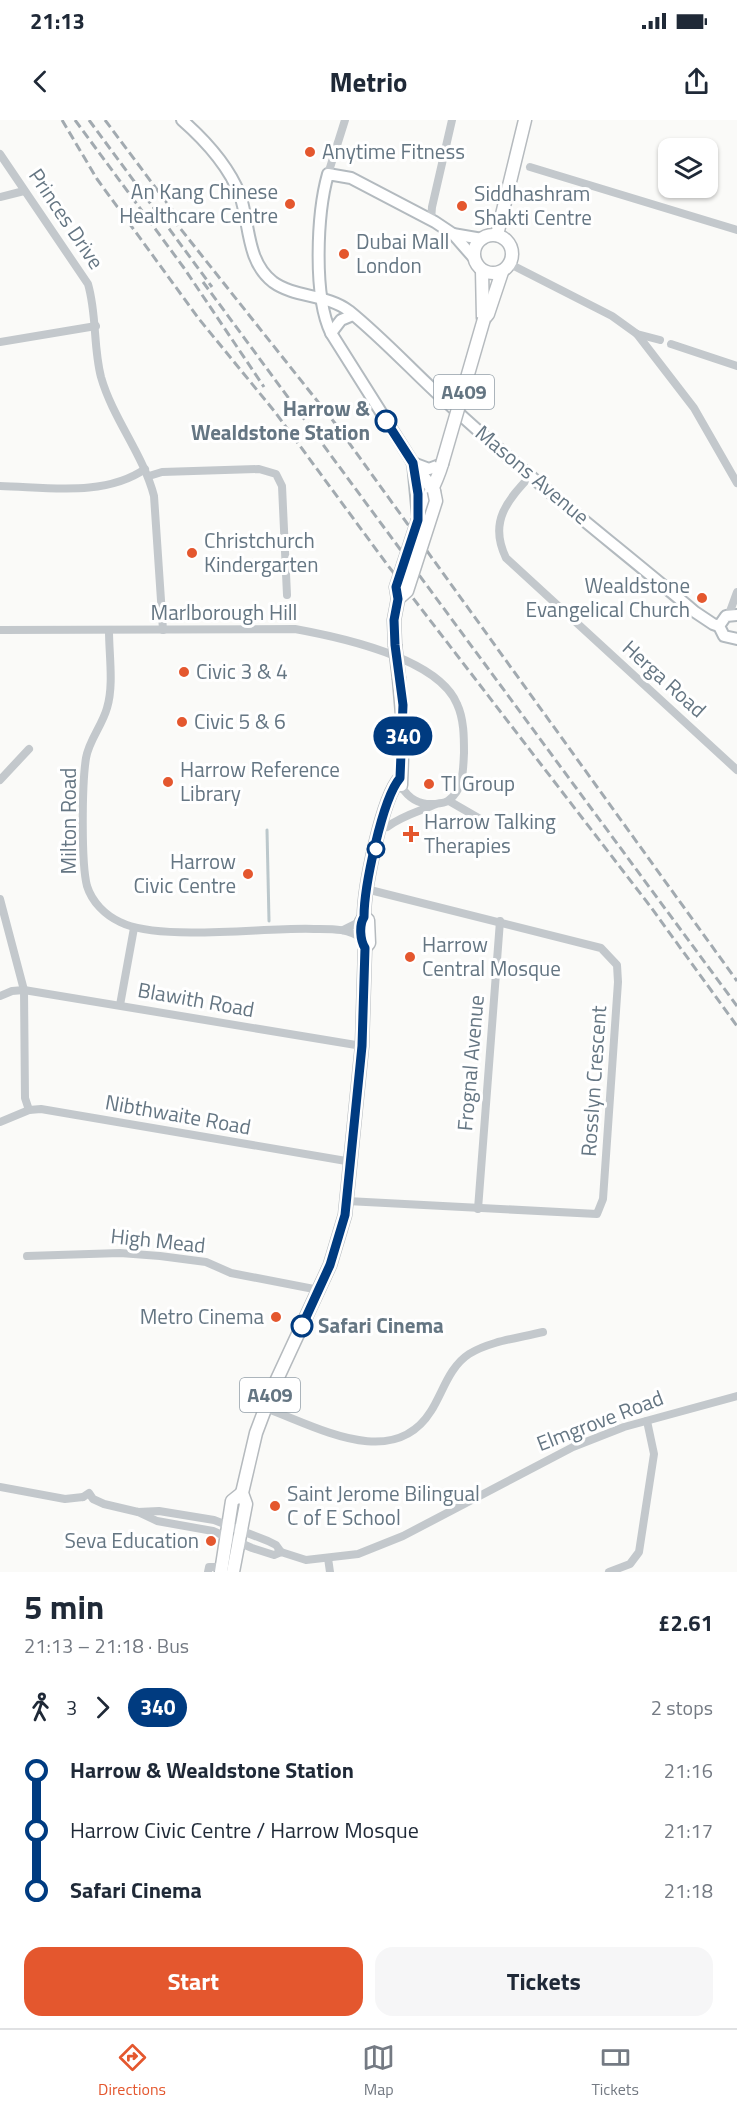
<!DOCTYPE html>
<html lang="en">
<head>
<meta charset="utf-8">
<style>
	:root { --surface:#fff; --page:#f6f6f7; --text:#1f2937; --muted:#747a83; --line:#e0e1e3; --accent:#e4572e }
	body { margin:0; font-family:"Titillium Web",sans-serif; background:var(--page); color:var(--text); height:100vh; display:flex; flex-direction:column; font-size:22px; white-space:nowrap }
	* { box-sizing:border-box; margin:0 }
	p { font-size:20px; color:var(--muted) }
	.icon { flex:none; width:33px; height:33px; fill:none; stroke:currentColor; stroke-width:2; stroke-linecap:round; stroke-linejoin:round }
	.map { position:relative; height:1452px; overflow:hidden }
	.details { display:flex; flex-direction:column; background:var(--surface); flex:1 }
	.details>* { flex:none }
	.badge { padding:0 12px; border-radius:20px; font-size:21px; line-height:39px }
	.tools { position:absolute; left:658px; top:18px; display:grid; gap:12px }
	.tools a { display:grid; place-items:center; width:60px; height:60px; border-radius:12px; background:var(--surface); box-shadow:0 2px 4px #0004; font-size:30px }
	.map>.badge { position:absolute; translate:-50% -50%; box-shadow:0 0 0 3px #fff }
	.legs { display:flex; align-items:center; gap:9px; height:66px; padding:0 24px; font-size:20px }
	.legs p { margin-inline-start:auto }
	.headline { display:flex; align-items:center; justify-content:space-between; height:102px; padding:0 24px }
	h1 { font-size:33px; font-weight:700; line-height:45px }
	.button { display:flex; gap:12px; margin-top:auto; padding:12px 24px }
	.button a { flex:1; height:69px; border-radius:18px; background:var(--accent); color:#fff; font-size:24px; font-weight:700; line-height:69px; text-align:center }
	.button a+a { background:var(--page); color:var(--text) }
	ul { padding:0 24px; list-style:none }
	li { display:flex; align-items:center; gap:21px; height:60px; font-size:22px }
	li i { display:grid; place-items:center; width:9px; height:100%; margin:0 8px; background:currentColor }
	li i::after { content:''; width:15px; height:15px; margin:-8px; border:4px solid; border-radius:50%; background:var(--surface) }
	li p { margin-inline-start:auto }
	li:first-child i { background:linear-gradient(#0000 50%,currentColor 0) }
	li:last-child i { background:linear-gradient(currentColor 50%,#0000 0) }
	.status { display:flex; justify-content:space-between; align-items:center; height:42px; padding:0 30px; background:var(--surface); direction:ltr }
	.status svg { height:16px; fill:currentColor }
	header { display:flex; justify-content:space-between; align-items:center; height:78px; padding:0 24px; background:var(--surface); font-size:27px; font-weight:700 }
	.tabs { display:flex; justify-content:space-around; align-items:center; height:84px; border-top:2px solid var(--line); background:var(--surface); font-size:16px; color:var(--muted) }
	.tabs a { display:grid; justify-items:center; gap:3px }
	.tabs .current { color:var(--accent) }
	.map>svg:first-child { display:block }
	.lines { fill:none; stroke-linecap:round; stroke-linejoin:round }
	.stream { stroke:#bbc7cb; stroke-width:3 }
	.secondary-casing { stroke:#b3babf; stroke-width:14 }
	.primary-casing { stroke:#b5babe; stroke-width:15 }
	.street { stroke:#c3c8cc; stroke-width:8 }
	.secondary { stroke:#fff; stroke-width:10 }
	.primary { stroke:#fff; stroke-width:12 }
	.rail { stroke:#a2aab0; stroke-width:3; stroke-dasharray:9 4.5; stroke-linecap:butt }
	.primary-bridge-casing { stroke:#b5babe; stroke-width:15; stroke-linecap:butt }
	.primary-bridge { stroke:#fff; stroke-width:12 }
	.line-1-casing { stroke:#fff; stroke-width:14 }
	.line-1 { stroke:#003b80; stroke-width:9 }
	.poi-dot { fill:#e4572e; stroke:#fff; stroke-width:2 }
	.stop-1-dot { fill:#fff; stroke:#003b80; stroke-width:3 }
	.labels { text-anchor:middle; stroke-width:6; stroke-linejoin:round; paint-order:stroke }
	.shield { fill:#fff; stroke:#939fa8; stroke-width:1.5 }
	.shield-label { font-size:20px; font-weight:bold; fill:#657683 }
	.poi-label { font-size:21px; fill:#657683; stroke:#fff; text-anchor:start }
	.street-label { font-size:21px; fill:#657683; stroke:#fff }
	.stop-label { font-size:21px; font-weight:bold; fill:#657683; stroke:#fff; text-anchor:end }
</style>
</head>
<body>
<div class="status"><b>21:13</b><svg viewBox="0 0 49 12"><path d="M0 12V9h3v3zM5 12V6h3v6zM10 12V3h3v9zM15 12V0h3v12zM26 1h20v11H26zM47 4h2v5h-2z"/></svg></div>
<header><svg class="icon" aria-label="back" viewBox="0 0 24 24"><path d="M15 5l-7 7 7 7"/></svg>Metrio<svg class="icon" aria-label="share" viewBox="0 0 24 24"><path d="M12 15V3M7 8l5-5 5 5M5 13v7h14v-7"/></svg></header>
<div class="map">
<svg width="737" height="1452" viewBox="0 0 737 1452">
	<rect width="100%" height="100%" fill="#fafaf8"/>
	<g class="lines">
		<path class="stream" d="M 267,710 L 269,801"/>
		<g class="secondary-casing">
			<g id="secondary">
				<path d="M 182,0 C 206,21 228,45 240,75 C 250,104 246,141 273,162 C 295,178 327,174 349,191 C 386,221 417,256 452,287 C 530,359 614,424 695,492 L 713,504 L 719,506"/>
				<path d="M 453,114 L 482,119"/>
				<path d="M 331,213 L 341,200 L 353,195"/>
				<path d="M 413,343 L 429,349 L 442,344"/>
				<path d="M 418,397 L 413,343 L 331,213 C 313,176 317,93 328,54 L 351,58 L 435,102 L 453,114 L 474,138"/>
				<path d="M 737,495 L 726,496 L 719,506 L 724,516 L 737,519"/>
			</g>
		</g>
		<g class="primary-casing">
			<g id="primary">
				<circle cx="493" cy="134" r="19"/>
				<path d="M 497,115 L 525,0"/>
				<path d="M 482,150 L 483,198"/>
				<path d="M 484,199 L 488,194 L 502,152"/>
				<path d="M 413,343 L 434,371"/>
				<path d="M 418,400 C 426,380 436,365 442,344"/>
				<path d="M 395,525 L 394,500 L 398,479"/>
				<path d="M 399,559 L 403,606 L 401,665"/>
				<path d="M 361,802 L 364,797 C 364,768 382,678 400,658"/>
				<path d="M 221,1452 L 232,1381 L 242,1373"/>
				<path d="M 233,1452 L 246,1384 L 242,1373 L 256,1313 L 273,1268 L 330,1145 L 345,1095 L 362,926 L 365,828 L 369,823 L 368,800 L 364,797"/>
			</g>
		</g>
		<g class="street">
			<path d="M 0,34 L 88,164 C 97,195 93,226 101,257 C 113,299 143,334 154,376 L 163,510"/>
			<path d="M 530,47 L 737,110"/>
			<path d="M 328,54 L 345,0"/>
			<path d="M 0,77 L 24,71"/>
			<path d="M 431,100 L 432,87 L 452,0"/>
			<path d="M 510,144 L 612,196 L 637,214 L 660,220"/>
			<path d="M 637,214 L 694,288 L 737,363"/>
			<path d="M 0,222 L 96,206"/>
			<path d="M 671,224 L 737,246"/>
			<path d="M 532,354 C 508,380 488,401 506,438 L 737,650"/>
			<path d="M 149,356 L 162,352 L 259,349 L 276,354 L 282,366 L 287,475"/>
			<path d="M 0,366 C 47,367 105,377 145,349"/>
			<path d="M 729,494 L 737,472"/>
			<path d="M 0,510 L 295,509 C 339,517 438,538 457,584 C 464,599 464,617 464,633 C 463,649 464,669 449,680 C 446,683 440,683 436,684 C 420,691 401,696 387,707"/>
			<path d="M 109,511 C 109,535 114,565 107,588 C 102,606 89,620 86,638 C 82,663 81,743 87,766 C 92,782 105,795 120,802 C 160,822 265,807 314,809 C 331,809 349,808 362,819"/>
			<path d="M 0,660 L 29,629"/>
			<path d="M 401,666 C 409,679 419,685 434,684"/>
			<path d="M 449,681 L 482,700"/>
			<path d="M 0,779 L 24,870 L 25,978 L 29,990"/>
			<path d="M 343,810 L 361,801"/>
			<path d="M 0,876 L 12,871 L 24,870 L 362,926"/>
			<path d="M 120,885 L 134,808"/>
			<path d="M 0,1002 L 29,990 L 41,989 L 352,1042"/>
			<path d="M 347,1081 L 597,1094 L 603,1079 L 618,862 L 617,845 L 601,828 L 366,769"/>
			<path d="M 478,1089 L 500,801"/>
			<path d="M 27,1136 L 120,1133 L 160,1136 L 206,1142 L 231,1153 L 319,1170"/>
			<path d="M 265,1288 C 316,1306 393,1352 431,1291 C 443,1272 449,1247 469,1234 C 490,1221 519,1218 543,1212"/>
			<path d="M 0,1367 L 65,1379 L 83,1377"/>
			<path d="M 83,1377 L 89,1373 L 93,1379 L 104,1384 L 138,1392 L 159,1391 L 214,1400 L 268,1421 L 276,1425 L 281,1432"/>
			<path d="M 138,1392 L 157,1401 L 213,1411 L 252,1428 L 274,1435 L 281,1432 L 306,1440 L 358,1434 L 403,1416 L 573,1327 L 624,1307 L 737,1276"/>
			<path d="M 328,1438 L 330,1452"/>
			<path d="M 208,1452 L 209,1447 L 222,1447"/>
			<path d="M 609,1452 L 630,1444 L 639,1432 L 654,1334 L 647,1301"/>
		</g>
		<use href="#secondary" class="secondary"/>
		<use href="#primary" class="primary"/>
		<g class="rail">
			<path d="M 62,0 L 97,59 L 199,199 L 275,292 L 386,443 L 650,786 L 737,906"/>
			<path d="M 75,0 L 184,148 L 264,267"/>
			<path d="M 89,0 L 212,167"/>
			<path d="M 105,0 L 173,91"/>
			<path d="M 164,88 L 334,302 L 737,861"/>
			<path d="M 203,162 L 737,886"/>
		</g>
		<g class="primary-bridge-casing">
			<g id="primary-bridge">
				<path d="M 442,344 L 484,199"/>
				<path d="M 418,400 L 396,467 L 398,479 L 407,471 L 436,381 L 434,371"/>
				<path d="M 395,525 L 399,559"/>
			</g>
		</g>
		<use href="#primary-bridge" class="primary-bridge"/>
	</g>
	<g class="lines">
		<g class="line-1-casing">
			<path id="line-1" d="M 302,1206 L 330,1145 L 345,1095 L 362,926 L 365,828 C 360,820 359,805 364,797 C 364,768 382,679 400,658 L 403,585 L 395,525 L 394,500 L 398,479 L 396,467 L 418,400 L 418,374 L 413,343 L 386,301"/>
		</g>
		<use href="#line-1" class="line-1"/>
	</g>
	<g class="poi-dot">
		<circle cx="310" cy="32" r="6"/>
		<circle cx="290" cy="84" r="6"/>
		<circle cx="462" cy="86" r="6"/>
		<circle cx="344" cy="134" r="6"/>
		<circle cx="192" cy="433" r="6"/>
		<circle cx="702" cy="478" r="6"/>
		<circle cx="184" cy="552" r="6"/>
		<circle cx="182" cy="602" r="6"/>
		<circle cx="168" cy="662" r="6"/>
		<circle cx="429" cy="664" r="6"/>
		<path d="M408 705h6v6h6v6h-6v6h-6v-6h-6v-6h6z"/>
		<circle cx="248" cy="754" r="6"/>
		<circle cx="410" cy="837" r="6"/>
		<circle cx="276" cy="1197" r="6"/>
		<circle cx="275" cy="1386" r="6"/>
		<circle cx="211" cy="1421" r="6"/>
	</g>
	<g class="stop-1-dot">
		<circle cx="386" cy="301" r="10"/>
		<circle cx="376" cy="729" r="8"/>
		<circle cx="302" cy="1206" r="10"/>
	</g>
	<g class="labels">
		<g class="shield">
			<rect x="434" y="255" width="60" height="34" rx="4.5"/>
			<rect x="240" y="1258" width="60" height="34" rx="4.5"/>
		</g>
		<g class="shield-label">
			<text x="464" y="279">A409</text>
			<text x="270" y="1282">A409</text>
		</g>
		<g class="poi-label">
			<text x="322" y="39">Anytime Fitness</text>
			<text x="278" y="79" text-anchor="end">An Kang Chinese<tspan x="278" dy="24">Healthcare Centre</tspan></text>
			<text x="474" y="81">Siddhashram<tspan x="474" dy="24">Shakti Centre</tspan></text>
			<text x="356" y="129">Dubai Mall<tspan x="356" dy="24">London</tspan></text>
			<text x="204" y="428">Christchurch<tspan x="204" dy="24">Kindergarten</tspan></text>
			<text x="690" y="473" text-anchor="end">Wealdstone<tspan x="690" dy="24">Evangelical Church</tspan></text>
			<text x="196" y="559">Civic 3 &amp; 4</text>
			<text x="194" y="609">Civic 5 &amp; 6</text>
			<text x="180" y="657">Harrow Reference<tspan x="180" dy="24">Library</tspan></text>
			<text x="441" y="671">TI Group</text>
			<text x="424" y="709">Harrow Talking<tspan x="424" dy="24">Therapies</tspan></text>
			<text x="236" y="749" text-anchor="end">Harrow<tspan x="236" dy="24">Civic Centre</tspan></text>
			<text x="422" y="832">Harrow<tspan x="422" dy="24">Central Mosque</tspan></text>
			<text x="264" y="1204" text-anchor="end">Metro Cinema</text>
			<text x="287" y="1381">Saint Jerome Bilingual<tspan x="287" dy="24">C of E School</tspan></text>
			<text x="199" y="1428" text-anchor="end">Seva Education</text>
		</g>
		<g class="street-label">
			<text transform="translate(66 99) rotate(56)" y="7">Princes Drive</text>
			<text transform="translate(532 355) rotate(40)" y="7">Masons Avenue</text>
			<text x="224" y="500">Marlborough Hill</text>
			<text transform="translate(664 559) rotate(42)" y="7">Herga Road</text>
			<text transform="translate(69 701) rotate(-90)" y="7">Milton Road</text>
			<text transform="translate(196 880) rotate(10)" y="7">Blawith Road</text>
			<text transform="translate(471 943) rotate(-85)" y="7">Frognal Avenue</text>
			<text transform="translate(594 961) rotate(-86)" y="7">Rosslyn Crescent</text>
			<text transform="translate(178 995) rotate(10)" y="7">Nibthwaite Road</text>
			<text transform="translate(158 1121) rotate(6)" y="7">High Mead</text>
			<text transform="translate(600 1301) rotate(-21)" y="7">Elmgrove Road</text>
		</g>
		<g class="stop-label">
			<text x="370" y="296">Harrow &amp;<tspan x="370" dy="24">Wealdstone Station</tspan></text>
			<text x="318" y="1213" text-anchor="start">Safari Cinema</text>
		</g>
	</g>
</svg>
<div class="tools">
<a><svg class="icon" aria-label="layers" viewBox="0 0 24 24"><path d="M12 4l9 5-9 5-9-5zM3 14l9 5 9-5"/></svg></a>
</div>
<b class="badge" style="left:403px;top:616px;background:#003b80;color:#fff">340</b>
</div>
<section class="details">
<div class="headline"><div><h1>5 min</h1><p>21:13 – 21:18 · Bus</p></div><b>£2.61</b></div>
<div class="legs"><svg class="icon" aria-label="walk" viewBox="0 0 24 24"><circle cx="13" cy="4" r="2"/><path d="M13 8l-2 6 4 7M11 14l-3 7M7 12l3-4h3l4 4"/></svg>3<svg class="icon" aria-label="forward" viewBox="0 0 24 24"><path d="M9 5l7 7-7 7"/></svg><b class="badge" style="background:#003b80;color:#fff">340</b><p>2 stops</p></div>
<ul>
<li><i style="color:#003b80"></i><b>Harrow &amp; Wealdstone Station</b><p>21:16</p></li>
<li><i style="color:#003b80"></i><span>Harrow Civic Centre / Harrow Mosque</span><p>21:17</p></li>
<li><i style="color:#003b80"></i><b>Safari Cinema</b><p>21:18</p></li>
</ul>
<div class="button"><a>Start</a><a>Tickets</a></div>
</section>
<nav class="tabs">
<a class="current"><svg class="icon" aria-label="directions" viewBox="0 0 24 24"><path d="M12 3l9 9-9 9-9-9zM9 14v-3h6M13 9l2 2-2 2"/></svg>Directions</a>
<a><svg class="icon" aria-label="map" viewBox="0 0 24 24"><path d="M3 6l6-2 6 2 6-2v14l-6 2-6-2-6 2zM9 4v14M15 6v14"/></svg>Map</a>
<a><svg class="icon" aria-label="tickets" viewBox="0 0 24 24"><path d="M3 7h18v10H3zM15 7v10"/></svg>Tickets</a>
</nav>
</body>
</html>
